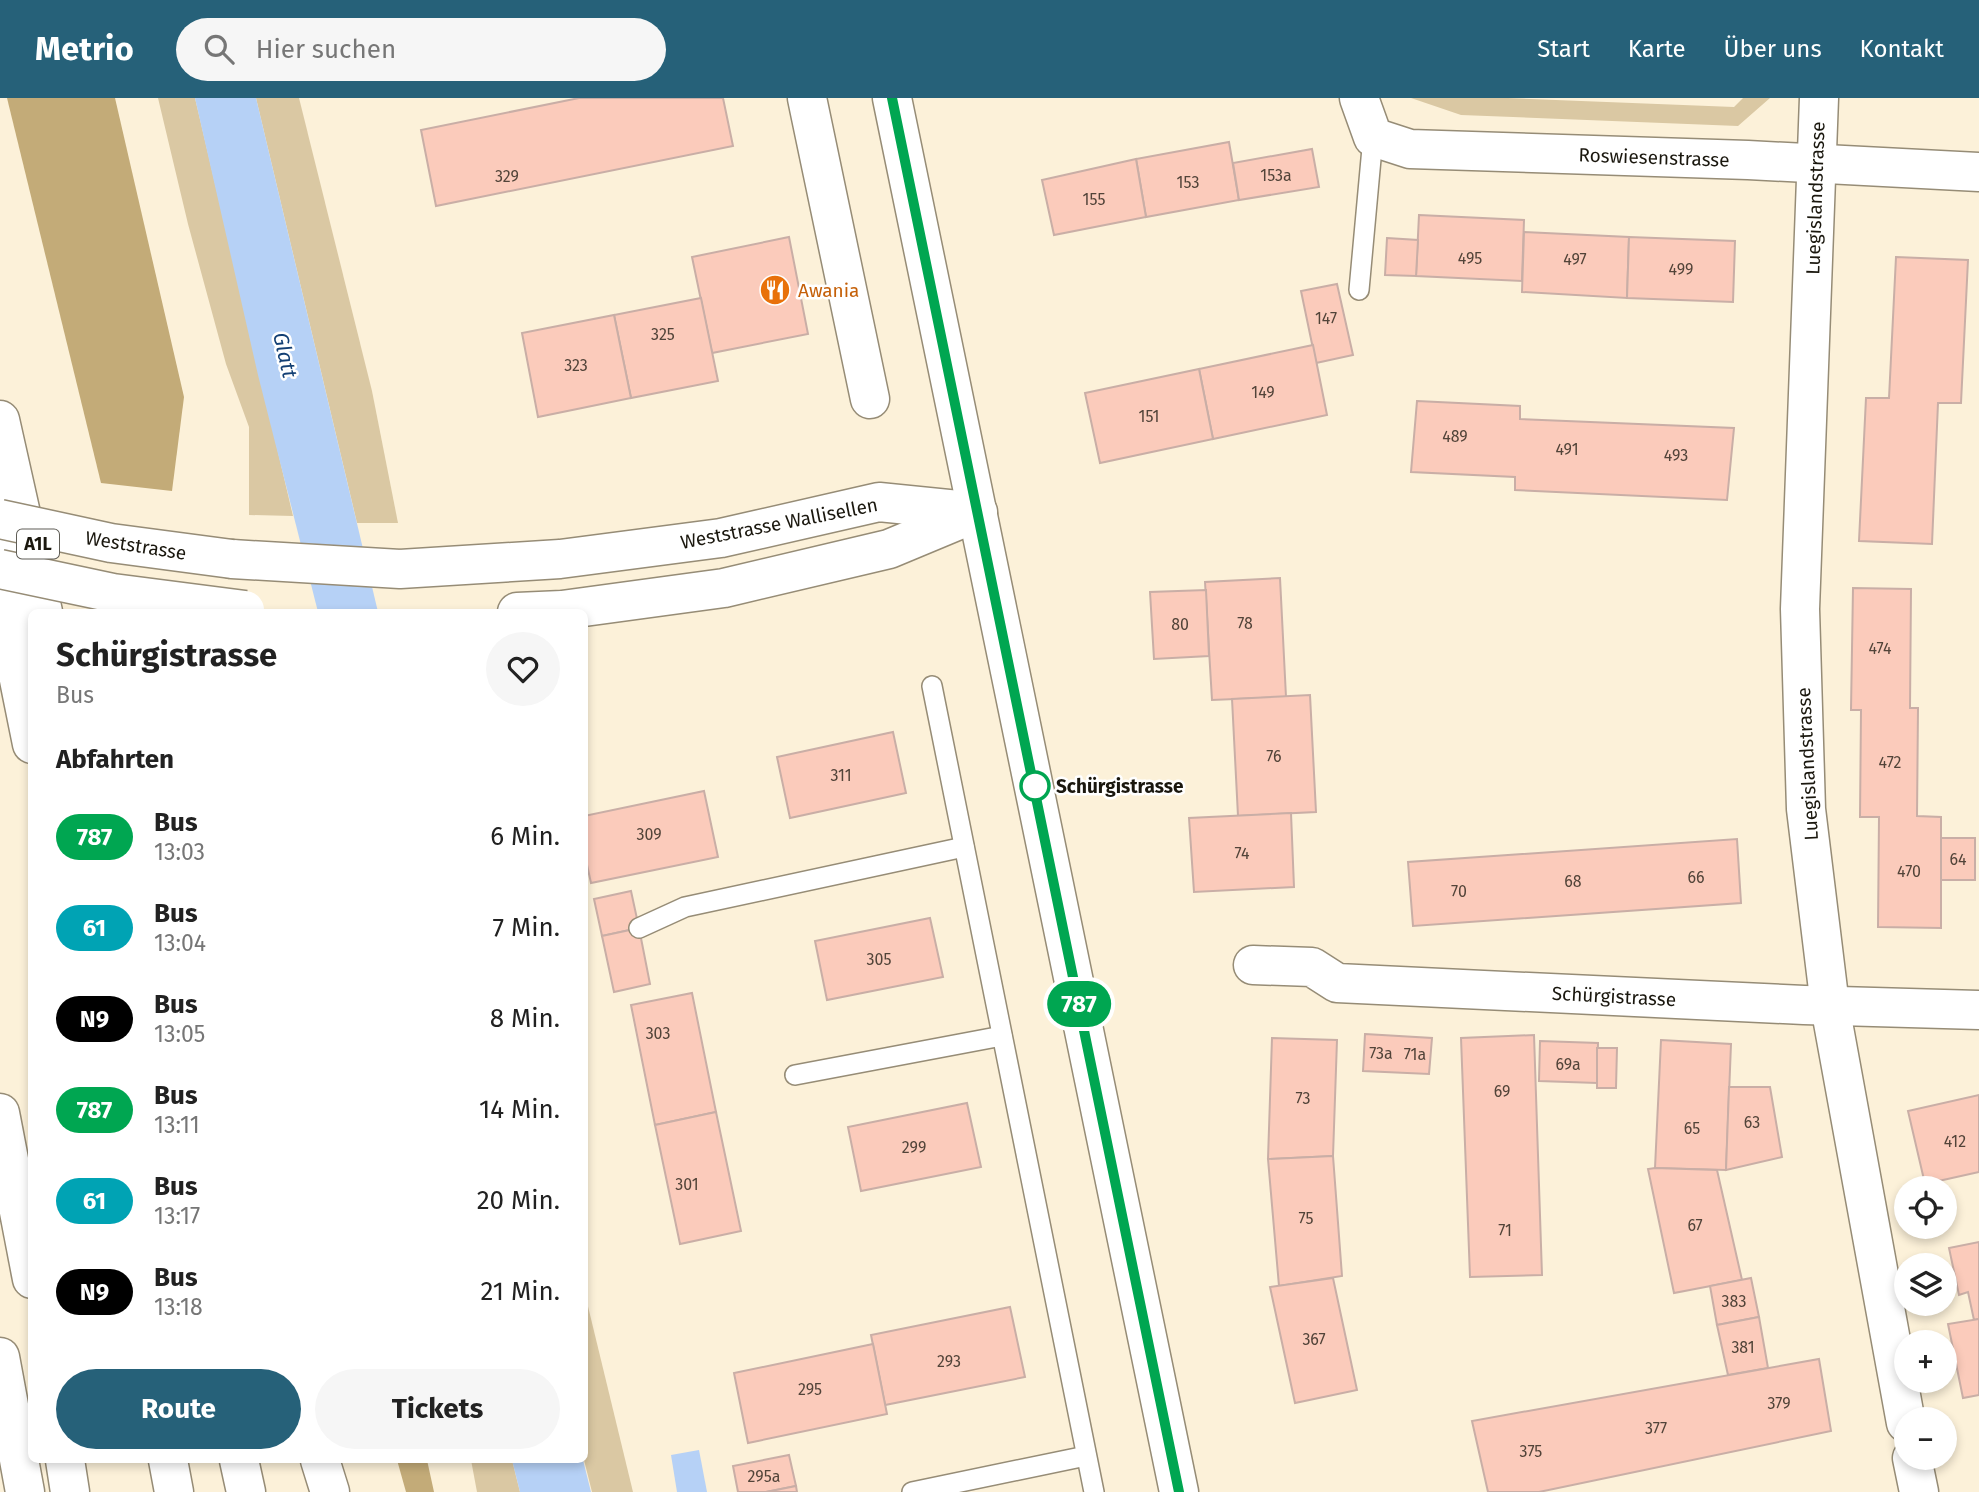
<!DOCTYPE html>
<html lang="de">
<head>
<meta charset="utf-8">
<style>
	:root { --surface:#fff; --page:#f6f6f6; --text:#222; --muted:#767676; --accent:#266179 }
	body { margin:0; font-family:"Fira Sans",sans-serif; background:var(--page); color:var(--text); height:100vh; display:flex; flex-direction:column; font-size:26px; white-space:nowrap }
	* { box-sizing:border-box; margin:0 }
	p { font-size:23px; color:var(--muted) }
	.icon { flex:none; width:38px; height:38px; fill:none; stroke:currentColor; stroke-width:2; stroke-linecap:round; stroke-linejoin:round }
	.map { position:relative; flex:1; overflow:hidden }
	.drawer { position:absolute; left:28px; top:511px; width:560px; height:854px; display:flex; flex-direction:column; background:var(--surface); border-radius:10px; box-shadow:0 4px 10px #0003 }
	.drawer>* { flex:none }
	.badge { padding:0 14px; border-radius:23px; font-size:24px; line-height:46px }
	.controls { position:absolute; left:1894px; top:1078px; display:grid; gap:14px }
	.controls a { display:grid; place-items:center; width:63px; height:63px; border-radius:50%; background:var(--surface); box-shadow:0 4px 10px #0003; font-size:35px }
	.map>.badge { position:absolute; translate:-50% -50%; box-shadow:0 0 0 4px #fff }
	h2 { padding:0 28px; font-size:26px; line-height:63px }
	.round { display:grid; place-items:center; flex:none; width:74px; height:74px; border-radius:37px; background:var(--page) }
	.headline { display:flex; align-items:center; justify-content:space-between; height:119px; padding:0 28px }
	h1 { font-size:33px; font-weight:700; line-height:52px }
	.primary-button { display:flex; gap:14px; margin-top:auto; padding:14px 28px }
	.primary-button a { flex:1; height:80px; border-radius:42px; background:var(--accent); color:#fff; font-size:28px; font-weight:700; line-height:80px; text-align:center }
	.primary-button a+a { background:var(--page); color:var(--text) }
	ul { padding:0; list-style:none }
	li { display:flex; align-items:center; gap:21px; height:91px; padding:0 28px }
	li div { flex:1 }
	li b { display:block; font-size:26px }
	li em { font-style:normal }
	li .badge { min-width:77px; font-weight:700; text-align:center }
	header { display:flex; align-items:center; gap:42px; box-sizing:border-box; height:98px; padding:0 35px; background:var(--accent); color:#fff }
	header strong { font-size:33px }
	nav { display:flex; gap:38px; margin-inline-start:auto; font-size:24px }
	.search { width:490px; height:63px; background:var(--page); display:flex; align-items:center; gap:18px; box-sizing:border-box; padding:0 24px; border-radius:38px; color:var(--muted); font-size:26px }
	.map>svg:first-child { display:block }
	.green { fill:#dac8a3 }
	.forest { fill:#c3ab78 }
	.water { fill:#b6d1f6 }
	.building { fill:#fbcbbb; stroke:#c9aea6; stroke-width:2 }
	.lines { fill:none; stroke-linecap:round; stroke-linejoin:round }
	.lane-casing { stroke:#968c76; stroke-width:22 }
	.street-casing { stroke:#968c76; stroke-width:41 }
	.secondary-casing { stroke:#968c76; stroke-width:41 }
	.highway-casing { stroke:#968c76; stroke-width:41 }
	.lane { stroke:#fff; stroke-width:19 }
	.street { stroke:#fff; stroke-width:38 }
	.secondary { stroke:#fff; stroke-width:38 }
	.highway { stroke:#fff; stroke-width:38 }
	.secondary-bridge-casing { stroke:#968c76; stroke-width:41; stroke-linecap:butt }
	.secondary-bridge { stroke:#fff; stroke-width:38 }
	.line-casing { stroke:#fff; stroke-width:16 }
	.line { stroke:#00a651; stroke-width:10 }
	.stop-dot { fill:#fff; stroke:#00a651; stroke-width:3.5 }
	.labels { text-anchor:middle; stroke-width:5; stroke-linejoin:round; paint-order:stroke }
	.number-label { font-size:16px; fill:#524439 }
	.shield { fill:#fff; stroke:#5f5d56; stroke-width:2 }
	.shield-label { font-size:18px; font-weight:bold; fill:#1a170e }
	.street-label { font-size:19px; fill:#1a170e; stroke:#fff }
	.food-label { font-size:19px; fill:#c56008; stroke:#fff; text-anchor:start }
	.stop-label { font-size:19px; font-weight:bold; fill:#1a170e; stroke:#fff; text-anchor:start }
	.water-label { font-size:21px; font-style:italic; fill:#123f74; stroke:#fff }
</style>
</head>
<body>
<header>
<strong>Metrio</strong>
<div class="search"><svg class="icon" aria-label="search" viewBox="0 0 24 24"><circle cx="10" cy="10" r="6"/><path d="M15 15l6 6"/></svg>Hier suchen</div>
<nav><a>Start</a><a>Karte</a><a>Über uns</a><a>Kontakt</a></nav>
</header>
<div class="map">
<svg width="1979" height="1394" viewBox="0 0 1979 1394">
	<rect width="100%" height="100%" fill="#fcf1d9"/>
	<g class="green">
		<path d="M 158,0 L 195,0 L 293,418 L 249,417 L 249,329 L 226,266 L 188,126 Z"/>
		<path d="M 256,0 L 299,0 L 372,293 L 398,425 L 357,425 Z"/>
		<path d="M 1411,0 L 1508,0 L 1734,9 L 1743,0 L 1770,0 L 1738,28 L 1461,17 Z"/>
		<path d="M 585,1196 L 633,1394 L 592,1394 L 584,1362 Z"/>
		<path d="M 471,1362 L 512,1362 L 520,1394 L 477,1394 Z"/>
	</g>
	<g class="forest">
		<path d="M 7,0 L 115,0 L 184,299 L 172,393 L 101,385 Z"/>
		<path d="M 397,1362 L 427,1362 L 434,1394 L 406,1394 Z"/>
	</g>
	<g class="water">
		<path d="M 195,0 L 256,0 L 378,514 L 318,514 L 258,277 Z"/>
		<path d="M 699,1352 L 707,1394 L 677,1394 L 671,1357 Z"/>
		<path d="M 512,1362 L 583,1362 L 591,1394 L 520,1394 Z"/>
	</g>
	<g class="building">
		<path d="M 579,0 L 723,0 L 733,48 L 436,108 L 421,32 Z"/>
		<path d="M 1229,44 L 1239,102 L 1146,119 L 1136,61 Z"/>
		<path d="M 1312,51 L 1319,89 L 1239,102 L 1233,65 Z"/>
		<path d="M 1136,61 L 1146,119 L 1054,137 L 1042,82 Z"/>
		<path d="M 1419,117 L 1524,122 L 1522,183 L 1416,178 Z"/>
		<path d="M 1524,134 L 1629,139 L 1627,200 L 1522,194 Z"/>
		<path d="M 789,139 L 808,236 L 712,255 L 692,159 Z"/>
		<path d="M 1629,139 L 1735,143 L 1733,204 L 1627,200 Z"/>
		<path d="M 1387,140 L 1418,142 L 1416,178 L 1385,177 Z"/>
		<path d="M 1896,159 L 1968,162 L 1961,305 L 1938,305 L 1932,446 L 1859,443 L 1866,300 L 1889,300 Z"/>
		<path d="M 1337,186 L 1353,257 L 1316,265 L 1301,193 Z"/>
		<path d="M 701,200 L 718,283 L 631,300 L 614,217 Z"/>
		<path d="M 614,217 L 631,300 L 538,319 L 522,235 Z"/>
		<path d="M 1313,247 L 1327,317 L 1213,341 L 1199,271 Z"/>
		<path d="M 1199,271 L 1213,341 L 1100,365 L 1085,295 Z"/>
		<path d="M 1417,303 L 1520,308 L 1520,321 L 1734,330 L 1727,402 L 1515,392 L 1515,379 L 1411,374 Z"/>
		<path d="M 1280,480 L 1286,599 L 1212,602 L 1205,484 Z"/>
		<path d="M 1853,490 L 1911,491 L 1910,610 L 1918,610 L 1917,718 L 1941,719 L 1941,830 L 1878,829 L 1879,719 L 1860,719 L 1861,612 L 1851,612 Z"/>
		<path d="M 1206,492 L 1209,558 L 1154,561 L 1150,494 Z"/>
		<path d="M 1310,597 L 1316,714 L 1238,718 L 1232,601 Z"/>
		<path d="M 893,634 L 906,695 L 790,720 L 777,659 Z"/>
		<path d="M 704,693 L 718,759 L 591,785 L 584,753 L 584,718 Z"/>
		<path d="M 1291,715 L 1294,789 L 1194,794 L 1189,720 Z"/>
		<rect x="1941" y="740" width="34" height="42"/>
		<path d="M 1737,741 L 1741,805 L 1413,828 L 1408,764 Z"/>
		<path d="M 631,793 L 639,830 L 602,838 L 594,801 Z"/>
		<path d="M 930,820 L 943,879 L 827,902 L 815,843 Z"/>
		<path d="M 639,830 L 650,886 L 614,894 L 602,838 Z"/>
		<path d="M 692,895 L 716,1014 L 655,1027 L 631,907 Z"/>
		<path d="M 1365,936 L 1432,940 L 1429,976 L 1363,973 Z"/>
		<path d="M 1534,937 L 1542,1177 L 1470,1179 L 1461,940 Z"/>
		<path d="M 1272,940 L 1337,942 L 1333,1058 L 1268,1061 Z"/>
		<path d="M 1661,942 L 1731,946 L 1726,1072 L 1655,1070 Z"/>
		<path d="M 1540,943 L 1598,945 L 1597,985 L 1539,983 Z"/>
		<path d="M 1597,950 L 1617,950 L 1616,990 L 1597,990 Z"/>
		<path d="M 1729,989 L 1770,989 L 1782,1059 L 1726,1072 Z"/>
		<path d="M 1979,997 L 1979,1074 L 1925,1086 L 1908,1013 Z"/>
		<path d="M 967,1005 L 981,1069 L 861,1093 L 848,1029 Z"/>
		<path d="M 716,1014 L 741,1133 L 680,1146 L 655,1027 Z"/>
		<path d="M 1333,1058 L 1342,1178 L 1279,1188 L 1268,1061 Z"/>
		<path d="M 1655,1070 L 1717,1072 L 1742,1182 L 1674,1195 L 1648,1071 Z"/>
		<path d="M 1979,1144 L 1979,1221 L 1974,1222 L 1968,1194 L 1959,1197 L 1949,1150 Z"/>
		<path d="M 1333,1180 L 1357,1292 L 1295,1305 L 1270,1189 Z"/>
		<path d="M 1751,1180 L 1759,1219 L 1717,1227 L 1710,1188 Z"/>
		<path d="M 1010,1209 L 1025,1279 L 885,1307 L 871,1237 Z"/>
		<path d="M 1759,1219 L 1768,1270 L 1728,1277 L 1717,1227 Z"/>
		<path d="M 1979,1221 L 1979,1297 L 1963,1300 L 1948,1226 Z"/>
		<path d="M 873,1246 L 887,1316 L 748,1345 L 734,1275 Z"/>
		<path d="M 1819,1261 L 1831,1333 L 1539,1394 L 1488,1394 L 1472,1323 Z"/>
		<path d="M 789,1357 L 796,1388 L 766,1394 L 738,1394 L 733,1368 Z"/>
		<path d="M 796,1388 L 797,1394 L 766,1394 Z"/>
	</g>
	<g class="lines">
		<g class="lane-casing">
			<g id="lane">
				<path d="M 1359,192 L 1373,39"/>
				<path d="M 932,588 L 1094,1394"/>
				<path d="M 639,830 L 685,809 L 964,749"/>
				<path d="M 795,977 L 1002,938"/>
				<path d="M 912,1394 L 1086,1358"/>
			</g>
		</g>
		<g class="street-casing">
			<g id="street">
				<path d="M 807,0 L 870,301"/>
				<path d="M 1359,0 L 1373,39 L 1410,51 L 1748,62 L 1979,74"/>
				<path d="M 1819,0 L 1800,511 L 1806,711 L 1830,908 L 1906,1325"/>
				<path d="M 1253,867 L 1312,869 L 1337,885 L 1804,907 L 1979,912"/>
				<path d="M 1912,1360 L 1919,1394"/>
			</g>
		</g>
		<g class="secondary-casing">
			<g id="secondary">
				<path d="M 892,0 L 1179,1394"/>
				<path d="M 232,461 L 400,471 L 560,461 L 721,440 L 879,404 L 978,414"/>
				<path d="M 517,514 L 562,512 L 724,490 L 889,451 L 973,416"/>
			</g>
		</g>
		<g class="highway-casing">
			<g id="highway">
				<path d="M 0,322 L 43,514"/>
				<path d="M 0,415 L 13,552 L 32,646"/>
				<path d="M 0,1015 L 32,1181"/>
				<path d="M 0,1259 L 25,1394"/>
				<path d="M 65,1362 L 70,1394"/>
				<path d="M 168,1362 L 174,1394"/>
				<path d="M 239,1362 L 246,1394"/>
				<path d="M 320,1362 L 330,1394"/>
			</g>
		</g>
		<use href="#lane" class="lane"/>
		<use href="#street" class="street"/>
		<use href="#secondary" class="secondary"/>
		<use href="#highway" class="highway"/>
		<g class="secondary-bridge-casing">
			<g id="secondary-bridge">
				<path d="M 0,421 L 111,445 L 232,461"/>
				<path d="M 0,471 L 113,495 L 245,512"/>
			</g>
		</g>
		<use href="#secondary-bridge" class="secondary-bridge"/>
	</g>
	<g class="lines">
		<g class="line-casing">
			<path id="line" d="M 892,0 L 1179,1394"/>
		</g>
		<use href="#line" class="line"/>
	</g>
	<defs>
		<g id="restaurant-disc" transform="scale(1.575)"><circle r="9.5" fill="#e8710a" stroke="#fff"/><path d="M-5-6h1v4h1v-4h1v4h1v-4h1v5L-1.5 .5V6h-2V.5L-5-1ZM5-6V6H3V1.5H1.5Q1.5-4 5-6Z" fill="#fff"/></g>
	</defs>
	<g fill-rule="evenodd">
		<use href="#restaurant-disc" x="775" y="192"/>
	</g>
	<circle class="stop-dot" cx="1035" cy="688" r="14"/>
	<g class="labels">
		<g class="number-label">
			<text x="1276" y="83">153a</text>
			<text x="507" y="84">329</text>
			<text x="1188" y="90">153</text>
			<text x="1094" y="107">155</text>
			<text x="1470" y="166">495</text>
			<text x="1575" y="167">497</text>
			<text x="1681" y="177">499</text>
			<text x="1326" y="226">147</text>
			<text x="663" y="242">325</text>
			<text x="576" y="273">323</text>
			<text x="1263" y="300">149</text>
			<text x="1149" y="324">151</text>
			<text x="1455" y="344">489</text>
			<text x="1567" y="357">491</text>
			<text x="1676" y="363">493</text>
			<text x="1245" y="531">78</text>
			<text x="1180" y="532">80</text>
			<text x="1880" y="556">474</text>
			<text x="1274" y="664">76</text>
			<text x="1890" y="670">472</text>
			<text x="841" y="683">311</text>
			<text x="649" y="742">309</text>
			<text x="1242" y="761">74</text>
			<text x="1958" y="767">64</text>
			<text x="1909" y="779">470</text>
			<text x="1696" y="785">66</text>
			<text x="1573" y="789">68</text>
			<text x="1459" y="799">70</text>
			<text x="879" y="867">305</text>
			<text x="658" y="941">303</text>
			<text x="1381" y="961">73a</text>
			<text x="1415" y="962">71a</text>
			<text x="1568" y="972">69a</text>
			<text x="1502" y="999">69</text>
			<text x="1303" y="1006">73</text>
			<text x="1752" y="1030">63</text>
			<text x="1692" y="1036">65</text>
			<text x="1955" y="1049">412</text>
			<text x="914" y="1055">299</text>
			<text x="687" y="1092">301</text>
			<text x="1306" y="1126">75</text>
			<text x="1695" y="1133">67</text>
			<text x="1505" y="1138">71</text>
			<text x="1734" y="1209">383</text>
			<text x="1314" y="1247">367</text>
			<text x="1743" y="1255">381</text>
			<text x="949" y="1269">293</text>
			<text x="810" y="1297">295</text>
			<text x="1779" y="1311">379</text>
			<text x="1656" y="1336">377</text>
			<text x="1531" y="1359">375</text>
			<text x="764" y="1384">295a</text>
		</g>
		<rect class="shield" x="17" y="431.5" width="42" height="29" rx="5"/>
		<g class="shield-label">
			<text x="38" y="452">A1L</text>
		</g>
		<g class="street-label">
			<text transform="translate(1654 59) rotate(2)" y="7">Roswiesenstrasse</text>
			<text transform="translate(1815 100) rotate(-88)" y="7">Luegislandstrasse</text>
			<text transform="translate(779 425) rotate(-11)" y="7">Weststrasse Wallisellen</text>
			<text transform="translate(136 447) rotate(9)" y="7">Weststrasse</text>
			<text transform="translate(1807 666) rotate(-93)" y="7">Luegislandstrasse</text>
			<text transform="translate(1614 898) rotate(3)" y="7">Schürgistrasse</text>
		</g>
		<g class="food-label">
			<text x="798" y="199">Awania</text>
		</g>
		<g class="stop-label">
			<text x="1056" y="695">Schürgistrasse</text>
		</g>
		<g class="water-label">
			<text transform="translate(285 257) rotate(77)" y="7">Glatt</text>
		</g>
	</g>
</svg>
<div class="controls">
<a><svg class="icon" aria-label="locate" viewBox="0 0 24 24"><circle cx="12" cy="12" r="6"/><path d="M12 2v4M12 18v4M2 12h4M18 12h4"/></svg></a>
<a><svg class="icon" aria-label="layers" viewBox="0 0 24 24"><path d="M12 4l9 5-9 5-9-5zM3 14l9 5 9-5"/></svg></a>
<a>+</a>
<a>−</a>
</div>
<b class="badge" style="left:1079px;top:906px;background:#00a651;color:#fff">787</b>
<section class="drawer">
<div class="headline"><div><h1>Schürgistrasse</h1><p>Bus</p></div><a class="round"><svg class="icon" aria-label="heart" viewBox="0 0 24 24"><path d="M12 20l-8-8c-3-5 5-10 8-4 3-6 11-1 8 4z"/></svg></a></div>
<h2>Abfahrten</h2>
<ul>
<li><span class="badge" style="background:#00a651;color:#fff">787</span><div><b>Bus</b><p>13:03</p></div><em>6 Min.</em></li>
<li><span class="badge" style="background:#00a3b4;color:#fff">61</span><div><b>Bus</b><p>13:04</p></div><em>7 Min.</em></li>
<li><span class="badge" style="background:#000;color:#fff">N9</span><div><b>Bus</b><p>13:05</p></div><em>8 Min.</em></li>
<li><span class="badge" style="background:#00a651;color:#fff">787</span><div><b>Bus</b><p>13:11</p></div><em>14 Min.</em></li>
<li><span class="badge" style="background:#00a3b4;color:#fff">61</span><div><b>Bus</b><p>13:17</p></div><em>20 Min.</em></li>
<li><span class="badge" style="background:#000;color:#fff">N9</span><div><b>Bus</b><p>13:18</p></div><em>21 Min.</em></li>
</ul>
<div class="primary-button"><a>Route</a><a>Tickets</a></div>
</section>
</div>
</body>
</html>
